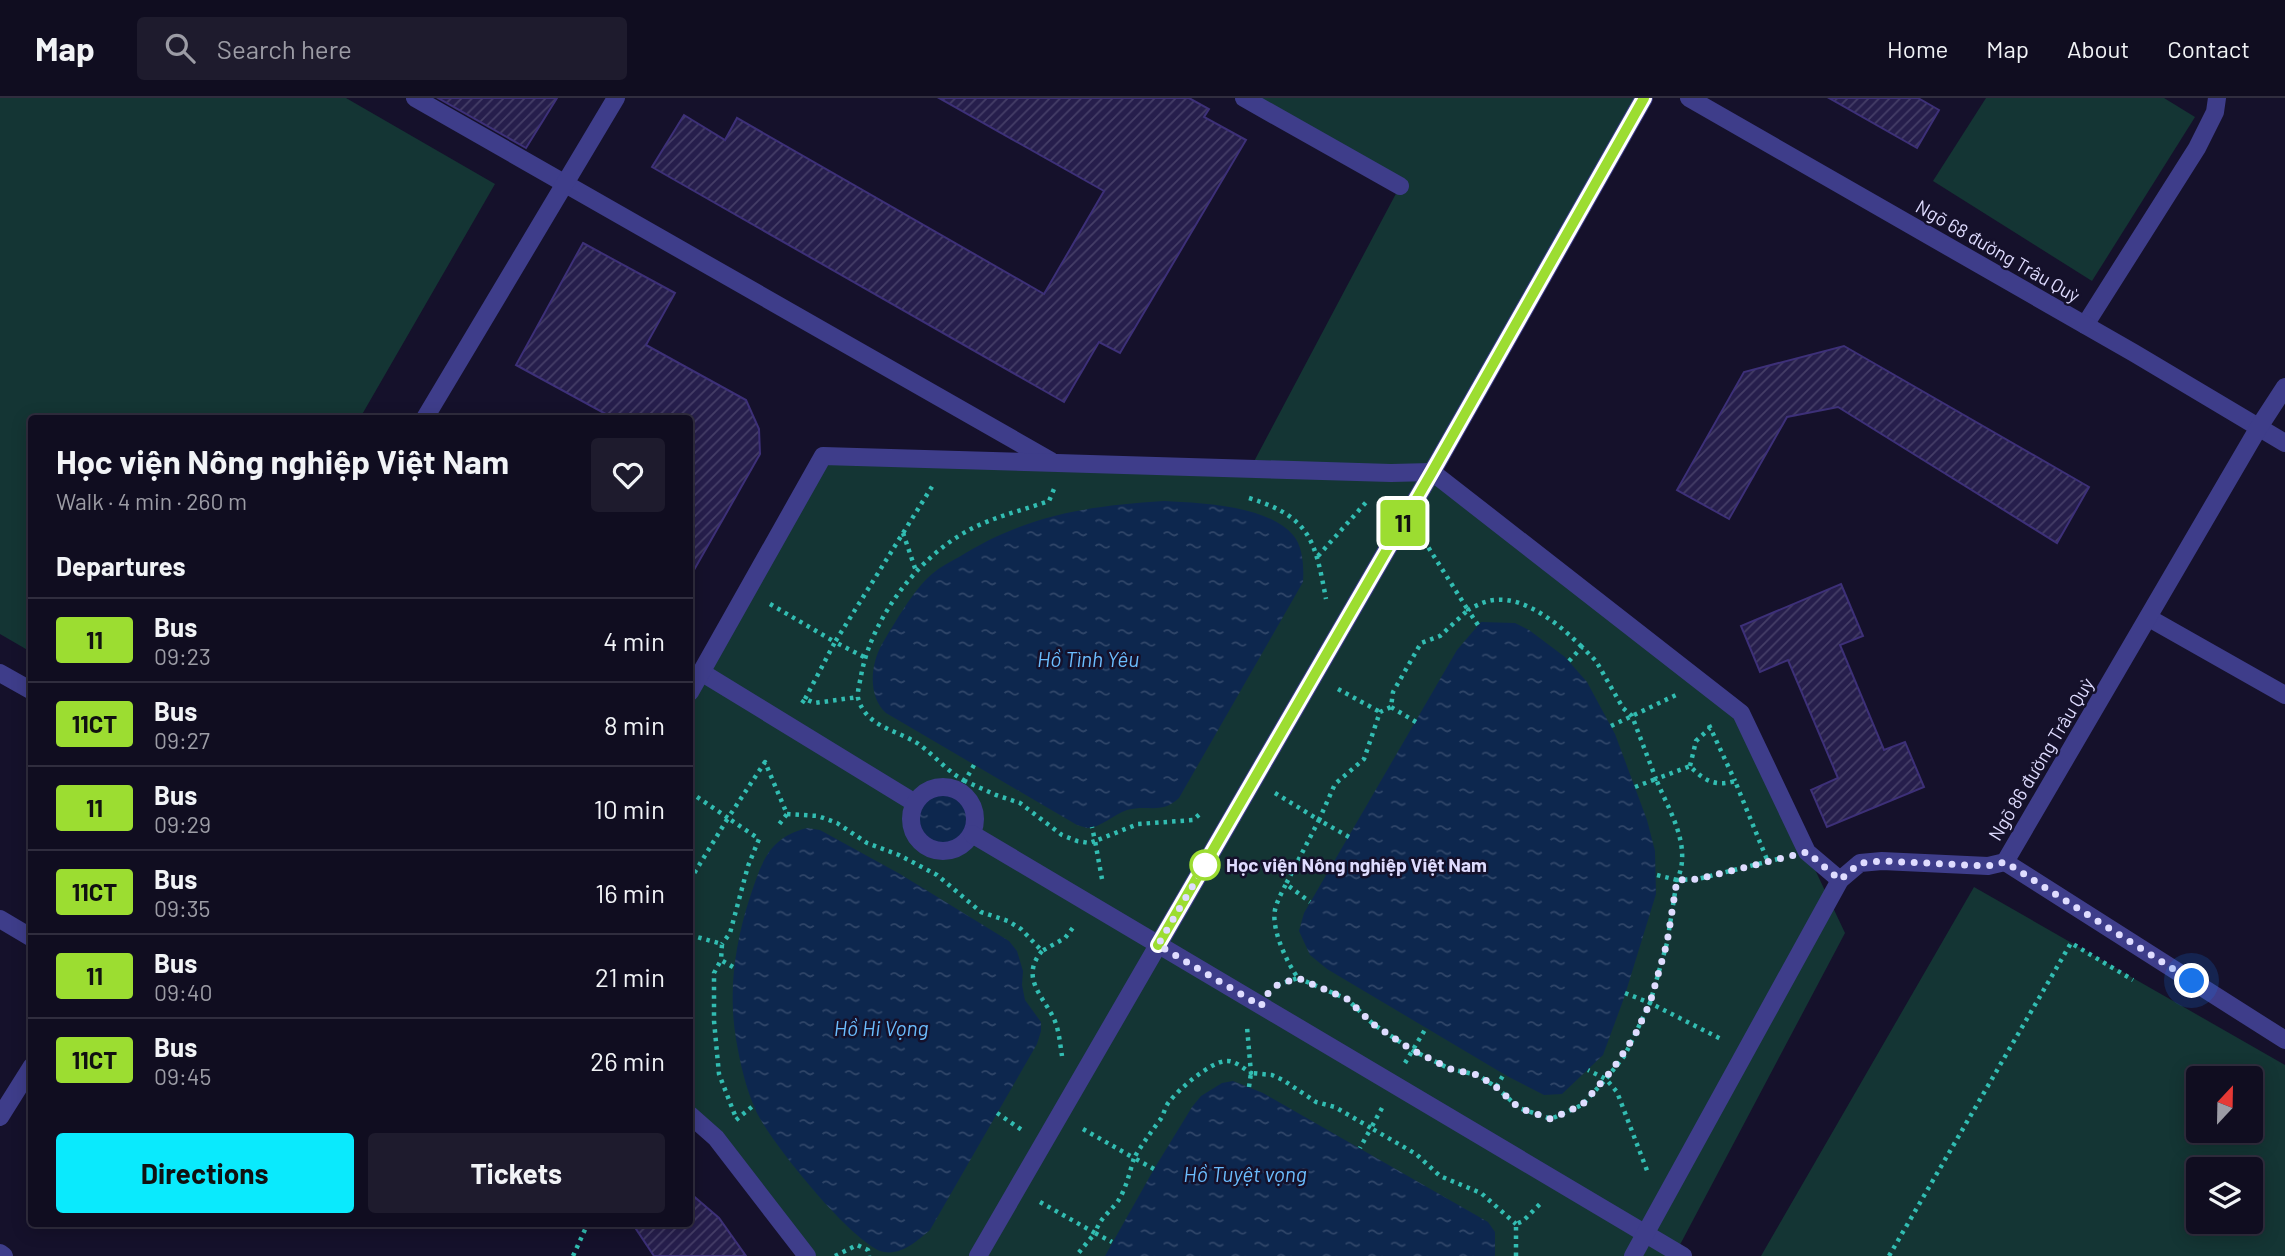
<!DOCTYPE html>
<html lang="en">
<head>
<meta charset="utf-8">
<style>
	:root { --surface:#100d20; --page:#1e1b2d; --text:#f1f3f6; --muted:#9c9ca5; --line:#302d3e; --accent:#0aeafd }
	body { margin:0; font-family:Barlow,sans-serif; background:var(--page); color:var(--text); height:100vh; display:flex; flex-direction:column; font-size:26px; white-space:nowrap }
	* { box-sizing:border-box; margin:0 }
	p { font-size:23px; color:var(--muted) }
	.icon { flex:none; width:38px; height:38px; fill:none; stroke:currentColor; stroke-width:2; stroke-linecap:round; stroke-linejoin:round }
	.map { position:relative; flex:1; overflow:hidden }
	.details { position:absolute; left:28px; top:317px; width:665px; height:812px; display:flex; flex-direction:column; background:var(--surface); border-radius:7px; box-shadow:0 4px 18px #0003,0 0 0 2px var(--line) }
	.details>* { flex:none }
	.badge { padding:0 14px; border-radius:5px; font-size:24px; line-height:46px }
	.needle { width:46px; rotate:22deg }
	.tools { position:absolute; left:2186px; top:968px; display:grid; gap:14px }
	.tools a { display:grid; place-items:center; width:77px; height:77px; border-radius:7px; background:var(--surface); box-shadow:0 4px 18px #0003,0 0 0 2px var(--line); font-size:35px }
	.you { position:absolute; width:35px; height:35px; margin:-18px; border:5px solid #fff; border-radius:50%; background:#1a73e8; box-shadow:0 0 0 10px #1a73e833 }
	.map>.badge { position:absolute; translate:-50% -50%; box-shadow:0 0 0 4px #fff }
	h2 { padding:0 28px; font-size:26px; line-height:63px }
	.round { display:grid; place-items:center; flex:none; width:74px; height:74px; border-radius:7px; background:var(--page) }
	.headline { display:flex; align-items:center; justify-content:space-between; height:119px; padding:0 28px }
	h1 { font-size:33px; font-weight:700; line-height:52px }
	.action { display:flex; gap:14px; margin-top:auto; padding:14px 28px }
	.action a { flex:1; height:80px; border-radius:7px; background:var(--accent); color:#111; font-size:28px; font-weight:700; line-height:80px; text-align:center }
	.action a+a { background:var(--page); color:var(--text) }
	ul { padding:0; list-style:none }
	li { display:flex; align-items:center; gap:21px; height:84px; padding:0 28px; border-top:2px solid var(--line) }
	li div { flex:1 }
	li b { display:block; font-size:26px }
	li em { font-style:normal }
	li .badge { min-width:77px; font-weight:700; text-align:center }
	header { display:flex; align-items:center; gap:42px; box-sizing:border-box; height:98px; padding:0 35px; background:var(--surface); border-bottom:2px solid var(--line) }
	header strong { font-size:33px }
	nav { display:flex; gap:38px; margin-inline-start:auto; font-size:24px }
	.search { width:490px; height:63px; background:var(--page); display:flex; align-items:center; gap:18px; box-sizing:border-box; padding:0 24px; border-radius:7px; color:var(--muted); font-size:26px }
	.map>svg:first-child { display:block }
	.grass { fill:#143534; fill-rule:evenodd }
	.water { fill:url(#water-ripples) }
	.building { fill:url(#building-hatch); stroke:#3d3078; stroke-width:2 }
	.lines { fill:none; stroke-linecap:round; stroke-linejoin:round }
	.path { stroke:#32bdb2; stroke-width:4.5; stroke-dasharray:3.5 5; stroke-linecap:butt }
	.service { stroke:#3e3d8a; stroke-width:18 }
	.minor { stroke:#3e3d8a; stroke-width:18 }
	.line-casing { stroke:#fff; stroke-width:16 }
	.line { stroke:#9cdd31; stroke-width:10 }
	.walk { stroke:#dfdcff; stroke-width:7; stroke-dasharray:0 12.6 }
	.stop-dot { fill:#fff; stroke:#9cdd31; stroke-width:3.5 }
	.labels { text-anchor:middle; stroke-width:5; stroke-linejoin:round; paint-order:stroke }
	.street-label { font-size:19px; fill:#dfdcff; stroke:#15112b }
	.stop-label { font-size:19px; font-weight:bold; fill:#dfdcff; stroke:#15112b; text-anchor:start }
	.water-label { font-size:21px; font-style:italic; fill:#6bbdfe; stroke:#15112b }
</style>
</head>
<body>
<header>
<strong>Map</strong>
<div class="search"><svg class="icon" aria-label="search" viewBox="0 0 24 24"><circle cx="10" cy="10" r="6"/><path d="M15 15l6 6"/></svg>Search here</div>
<nav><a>Home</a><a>Map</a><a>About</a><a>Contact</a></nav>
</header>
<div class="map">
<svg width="2285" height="1158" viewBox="0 0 2285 1158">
	<defs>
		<pattern id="water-ripples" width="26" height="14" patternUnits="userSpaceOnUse" patternTransform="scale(1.75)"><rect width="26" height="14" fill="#0d274e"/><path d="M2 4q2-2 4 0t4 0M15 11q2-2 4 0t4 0" fill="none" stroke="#304669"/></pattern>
		<pattern id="building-hatch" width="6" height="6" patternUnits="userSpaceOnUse" patternTransform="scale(1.75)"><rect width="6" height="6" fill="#261e4c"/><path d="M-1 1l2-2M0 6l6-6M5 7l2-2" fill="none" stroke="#453e67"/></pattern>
	</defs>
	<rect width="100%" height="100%" fill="#15112b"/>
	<g class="grass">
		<path d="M 0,0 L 346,0 L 495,86 L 360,320 L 32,320 L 31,554 L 0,536 Z"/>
		<path d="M 1244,0 L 1642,0 L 1434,374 L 1741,615 L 1845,835 L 1674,1158 L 807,1158 L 690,1017 L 690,594 L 823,358 L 1250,371 L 1400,88 Z"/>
		<path d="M 1986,0 L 2164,0 L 2195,19 L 2092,183 L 1933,83 Z"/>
		<path d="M 1974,789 L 2285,967 L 2285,1158 L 1761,1158 ZM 2198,980 L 2250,980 L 2250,1032 L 2198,1032 ZM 2198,1071 L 2250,1071 L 2250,1124 L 2198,1124 Z"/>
	</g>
	<g class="water">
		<path d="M 1164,403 C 1201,405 1267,407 1293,437 C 1303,448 1304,469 1303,484 L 1179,700 C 1161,717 1148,706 1127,712 C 1114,716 1101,730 1087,730 C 1086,730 1078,727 1077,727 L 886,615 C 868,598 870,568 882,546 C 895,525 913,492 932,476 C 940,469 950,464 959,459 C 1026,417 1087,408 1164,403 Z"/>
		<path d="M 1481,524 L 1515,525 L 1529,532 L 1565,559 L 1587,584 L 1615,636 L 1647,722 L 1655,753 L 1656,796 L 1624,900 L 1603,957 L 1562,996 L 1544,997 L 1507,978 L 1327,871 L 1310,857 L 1299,833 L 1304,815 L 1457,552 Z"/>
		<circle cx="943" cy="722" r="27"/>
		<path d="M 807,730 L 820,732 L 900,776 L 1009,843 L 1017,853 L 1023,873 L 1022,887 L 1025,902 L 1041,924 L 1041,933 L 1037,946 L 930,1132 C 917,1143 902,1157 884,1154 C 854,1148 769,1042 756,1013 C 746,991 740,965 736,941 C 728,893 735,845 750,799 C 762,764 768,740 807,730 Z"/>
		<path d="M 1233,983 L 1263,995 L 1488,1124 L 1495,1134 L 1495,1158 L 1105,1158 L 1154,1071 L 1192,1009 L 1201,998 L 1222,985 Z"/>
	</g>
	<g class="building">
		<path d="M 438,0 L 557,0 L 526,50 Z"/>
		<path d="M 939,0 L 1189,0 L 1209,11 L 1204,19 L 1246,42 L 1120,255 L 1099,244 L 1064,304 L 652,69 L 684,17 L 725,42 L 737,20 L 1044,196 L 1104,93 Z"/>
		<path d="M 1829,0 L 1918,0 L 1939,12 L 1917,50 Z"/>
		<path d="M 583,145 L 675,195 L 646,247 L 746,302 L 759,331 L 760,356 L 690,479 L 690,320 L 613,320 L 516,267 Z"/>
		<path d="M 1844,248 L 2089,389 L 2057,445 L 1838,309 L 1787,319 L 1729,421 L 1677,392 L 1744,274 Z"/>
		<path d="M 1841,486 L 1863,538 L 1840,547 L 1884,652 L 1905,644 L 1924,689 L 1827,729 L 1811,692 L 1838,680 L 1788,562 L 1760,574 L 1741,528 Z"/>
		<path d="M 690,1095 L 719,1120 L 746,1158 L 654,1158 L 632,1125 L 690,1125 Z"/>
	</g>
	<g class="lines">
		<g class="path">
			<path d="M 1249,400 C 1311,419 1315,443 1326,501"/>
			<path d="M 903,435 L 916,473"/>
			<path d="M 1318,458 L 1369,401"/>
			<path d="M 770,506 L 835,544 L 933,387"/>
			<path d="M 1478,527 L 1468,512 C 1477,507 1485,503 1494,502 C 1526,498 1561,528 1582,549"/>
			<path d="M 1569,563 L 1582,549 L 1596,563 L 1623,610 L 1632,618 L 1656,681 L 1690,668 C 1704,683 1716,689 1735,683 L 1768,764"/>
			<path d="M 1338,591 L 1380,614"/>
			<path d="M 805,601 L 835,544 L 864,559"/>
			<path d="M 802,605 L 805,601 L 815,605 L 858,599"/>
			<path d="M 1416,624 L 1391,609 L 1393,594 L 1421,545 L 1440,538 L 1468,512 L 1423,441"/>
			<path d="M 1709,627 L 1735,683"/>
			<path d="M 1611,628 L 1676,597"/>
			<path d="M 974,667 L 965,683 L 996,697 L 1020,705 L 1062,737 L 1077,743 L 1089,745 L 1095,743 L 1092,729"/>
			<path d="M 1690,668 L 1696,643 L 1710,630"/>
			<path d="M 965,683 C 948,674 936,659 920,647 C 899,632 866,630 858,600 C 857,594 860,584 861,578 C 871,521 918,459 969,432 C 993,419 1023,412 1049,403 L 1054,391"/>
			<path d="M 1635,689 L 1656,681 C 1668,711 1693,748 1677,782 L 1698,781 L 1782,760"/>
			<path d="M 690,694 L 728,720 L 765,664 L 787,716 L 777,729"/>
			<path d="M 1275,695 L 1319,722 L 1286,786 L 1310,804"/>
			<path d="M 787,716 L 818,718 L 837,725 L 867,745 L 899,757 L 937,777 L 981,814 L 1008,823 L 1021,831 L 1042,853 L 1065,840 L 1075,827"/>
			<path d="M 1349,739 L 1319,722 L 1335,686 L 1364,661 L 1380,614 L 1391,609"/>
			<path d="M 1657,777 L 1677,782 L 1667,845 L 1650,905 L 1721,941"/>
			<path d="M 1102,781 L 1095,743 L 1138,726 L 1193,722 L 1202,714"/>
			<path d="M 690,782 L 728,720 L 759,741 L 748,768 L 730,835 L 722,846"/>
			<path d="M 690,837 L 722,846 L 721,862"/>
			<path d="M 1042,853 C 1020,879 1042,897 1053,919 C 1059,930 1060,946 1062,958"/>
			<path d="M 733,869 L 721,862 L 714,875 L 714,923 L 719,976 L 736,1020"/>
			<path d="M 1298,880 L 1347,901 L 1373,926 L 1412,952 L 1450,971 L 1478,977 L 1496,989 L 1504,976"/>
			<path d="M 1277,887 L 1298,880 C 1287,865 1271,831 1275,812 C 1277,803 1282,794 1286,786"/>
			<path d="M 1625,895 L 1650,905 L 1625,957 L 1606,981 L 1617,994 L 1648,1075"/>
			<path d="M 1405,965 L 1426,930"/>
			<path d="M 1249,989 L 1251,975 L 1272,977 L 1283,982 L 1316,1004 L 1335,1009 L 1371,1030 L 1360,1050"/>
			<path d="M 1496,989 L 1519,1010 L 1551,1021 L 1582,1007 L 1606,981 L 1588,972"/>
			<path d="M 1382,1010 L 1371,1030 L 1416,1056 L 1440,1078 L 1481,1095 L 1516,1126"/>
			<path d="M 997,1015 L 1022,1032"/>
			<path d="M 736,1022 L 754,1007"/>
			<path d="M 1083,1031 L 1134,1060 C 1130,1073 1126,1091 1118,1103 C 1109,1115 1100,1120 1095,1135 L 1112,1144"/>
			<path d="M 1154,1071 L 1134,1060 C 1142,1046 1150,1036 1159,1023 C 1164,1018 1164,1010 1169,1004 C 1179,991 1210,964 1226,963 C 1235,962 1244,971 1251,975 L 1247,929"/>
			<path d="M 1040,1104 L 1095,1135 L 1076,1158"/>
			<path d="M 573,1158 L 588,1125"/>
			<path d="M 835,1158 L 857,1147 L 868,1152 L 869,1158"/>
			<path d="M 1516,1158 L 1516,1126 L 1523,1123 L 1542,1104"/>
			<path d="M 1889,1158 L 2071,845 L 2133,882"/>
		</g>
		<g class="service">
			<path d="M 415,0 L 1051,363"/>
			<path d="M 1244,0 L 1400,88"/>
			<path d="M 2085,227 L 2197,50 L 2215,14 L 2217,0"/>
			<path d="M 425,320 L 616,0"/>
			<path d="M 2149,520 L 2285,597"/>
			<path d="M 701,574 L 915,705"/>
			<path d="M 0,575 L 32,593"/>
			<path d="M 690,594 L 823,358 L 1391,375 L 1432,374 L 1741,615 L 1807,754 L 1840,782"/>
			<circle cx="943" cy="721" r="32"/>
			<path d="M 972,736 L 1683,1158"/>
			<path d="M 0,821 L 32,840"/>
			<path d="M 690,1017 L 716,1040 L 807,1158"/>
			<path d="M 0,1019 L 32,968"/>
			<path d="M 0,1155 L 4,1158"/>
			<path d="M 1633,1158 L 1840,782 L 1860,765 L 1882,763 L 1988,768 L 2005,764"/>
		</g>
		<g class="minor">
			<path d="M 1689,0 L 2134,255 L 2285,345"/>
			<path d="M 2285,289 L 2259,329 L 2005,764 L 2285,942"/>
			<path d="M 978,1158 L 1432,374 L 1644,0"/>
		</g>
	</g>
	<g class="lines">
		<g class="line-casing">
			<path id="line" d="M 1158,847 L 1432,374 L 1644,0"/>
		</g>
		<use href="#line" class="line"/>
		<path class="walk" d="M 1205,767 L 1158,847 L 1261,908 L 1270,892 L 1279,886 L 1298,880 L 1347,901 L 1373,926 L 1412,952 L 1451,971 L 1478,977 L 1496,989 L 1519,1010 L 1551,1021 L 1582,1007 L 1613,971 L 1635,937 L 1650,905 L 1667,845 L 1677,782 L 1698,781 L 1807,754 L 1840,782 L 1860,765 L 1882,763 L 1988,768 L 2005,764 L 2192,883"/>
	</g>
	<circle class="stop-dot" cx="1205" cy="767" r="14"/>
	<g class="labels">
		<g class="street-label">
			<text transform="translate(1998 153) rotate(30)" y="7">Ngõ 68 đường Trâu Quỳ</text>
			<text transform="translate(2041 661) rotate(-59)" y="7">Ngõ 86 đường Trâu Quỳ</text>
		</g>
		<g class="stop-label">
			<text x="1226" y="774">Học viện Nông nghiệp Việt Nam</text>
		</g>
		<g class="water-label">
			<text x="1088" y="569">Hồ Tình Yêu</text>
			<text x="881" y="938">Hồ Hi Vọng</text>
			<text x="1245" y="1084">Hồ Tuyệt vọng</text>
		</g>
	</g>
</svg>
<div class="tools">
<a><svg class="needle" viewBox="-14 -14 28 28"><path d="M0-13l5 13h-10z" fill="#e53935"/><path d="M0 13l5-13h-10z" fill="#9c9ca5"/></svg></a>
<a><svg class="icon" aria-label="layers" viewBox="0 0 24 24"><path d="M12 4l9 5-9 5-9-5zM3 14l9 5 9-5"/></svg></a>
</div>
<div class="you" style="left:2192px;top:883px"></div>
<b class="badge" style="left:1403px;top:425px;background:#9cdd31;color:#111">11</b>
<section class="details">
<div class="headline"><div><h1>Học viện Nông nghiệp Việt Nam</h1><p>Walk · 4 min · 260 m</p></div><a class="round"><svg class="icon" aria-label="heart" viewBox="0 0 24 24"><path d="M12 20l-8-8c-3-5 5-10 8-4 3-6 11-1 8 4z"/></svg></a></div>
<h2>Departures</h2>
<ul>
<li><span class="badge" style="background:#9cdd31;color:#111">11</span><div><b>Bus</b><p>09:23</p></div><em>4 min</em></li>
<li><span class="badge" style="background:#9cdd31;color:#111">11CT</span><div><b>Bus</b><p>09:27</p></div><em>8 min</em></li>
<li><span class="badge" style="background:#9cdd31;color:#111">11</span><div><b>Bus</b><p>09:29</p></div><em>10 min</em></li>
<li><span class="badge" style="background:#9cdd31;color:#111">11CT</span><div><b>Bus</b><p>09:35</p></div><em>16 min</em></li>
<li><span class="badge" style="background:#9cdd31;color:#111">11</span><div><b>Bus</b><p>09:40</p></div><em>21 min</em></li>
<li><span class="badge" style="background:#9cdd31;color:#111">11CT</span><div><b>Bus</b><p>09:45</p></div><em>26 min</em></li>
</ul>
<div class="action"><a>Directions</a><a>Tickets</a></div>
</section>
</div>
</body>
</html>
